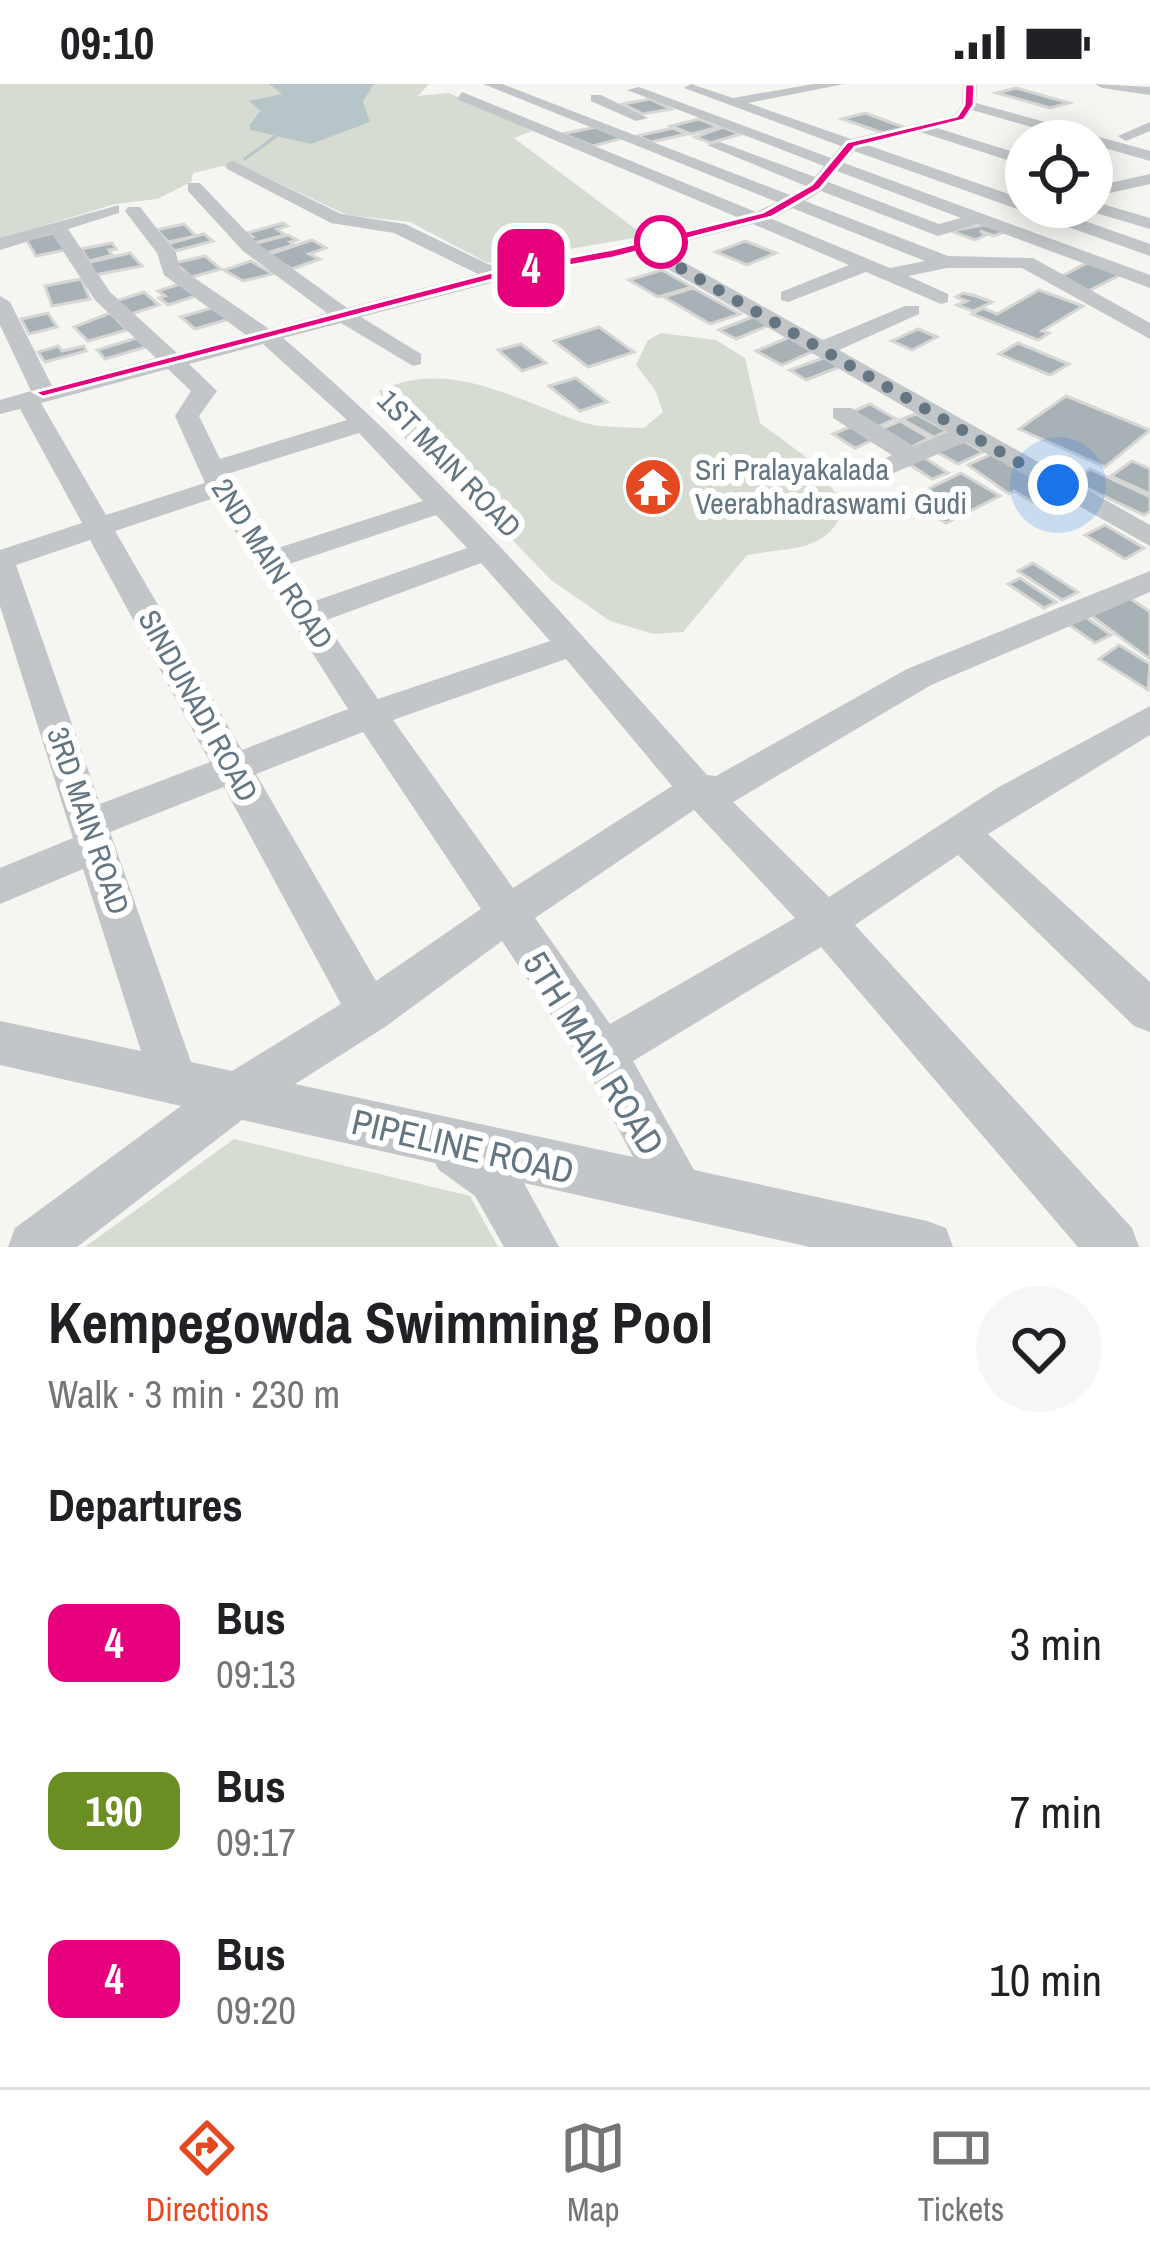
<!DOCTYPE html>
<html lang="en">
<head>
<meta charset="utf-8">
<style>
	:root { --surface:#fff; --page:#f6f6f6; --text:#202124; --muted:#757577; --line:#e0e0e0; --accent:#e44922 }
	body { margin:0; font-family:"Archivo Narrow",sans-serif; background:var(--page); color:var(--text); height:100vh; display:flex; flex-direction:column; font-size:45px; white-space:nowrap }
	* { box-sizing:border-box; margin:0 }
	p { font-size:39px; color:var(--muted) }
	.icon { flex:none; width:66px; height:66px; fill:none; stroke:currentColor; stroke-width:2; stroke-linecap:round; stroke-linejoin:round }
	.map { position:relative; height:1163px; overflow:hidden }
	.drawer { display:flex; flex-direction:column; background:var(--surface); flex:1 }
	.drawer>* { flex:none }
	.badge { padding:0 24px; border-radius:18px; font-size:42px; line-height:78px }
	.fabs { position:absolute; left:1005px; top:36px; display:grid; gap:24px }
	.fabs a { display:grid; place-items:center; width:108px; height:108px; border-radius:50%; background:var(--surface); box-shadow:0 6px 30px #0003; font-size:60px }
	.you { position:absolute; width:60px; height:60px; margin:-30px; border:9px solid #fff; border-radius:50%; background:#1a73e8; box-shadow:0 0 0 18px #1a73e833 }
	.map>.badge { position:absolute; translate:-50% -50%; box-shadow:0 0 0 6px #fff }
	h2 { padding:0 48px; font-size:45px; line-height:108px }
	.round { display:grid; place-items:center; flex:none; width:126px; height:126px; border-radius:63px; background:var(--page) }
	.head { display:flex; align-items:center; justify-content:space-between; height:204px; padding:0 48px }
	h1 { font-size:57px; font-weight:700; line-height:90px }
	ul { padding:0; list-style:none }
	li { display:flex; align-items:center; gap:36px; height:168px; padding:0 48px }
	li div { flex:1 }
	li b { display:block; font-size:45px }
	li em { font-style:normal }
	li .badge { min-width:132px; font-weight:700; text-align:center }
	.status { display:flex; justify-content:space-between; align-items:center; height:84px; padding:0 60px; background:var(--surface); direction:ltr }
	.status svg { height:33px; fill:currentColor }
	.dock { display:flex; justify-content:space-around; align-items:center; height:168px; border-top:3px solid var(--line); background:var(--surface); font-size:33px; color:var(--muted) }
	.dock a { display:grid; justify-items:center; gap:6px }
	.dock .selected { color:var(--accent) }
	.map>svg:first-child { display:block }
	.green { fill:#d6dcd2 }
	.water { fill:#b7c5c8 }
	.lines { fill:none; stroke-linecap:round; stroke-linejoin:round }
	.stream { stroke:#b7c5c8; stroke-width:3 }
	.building { fill:#a8b1b6; stroke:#d6d6d4; stroke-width:3 }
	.minor { fill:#c2c6c9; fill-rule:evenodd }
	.line { fill:#e6007e; stroke:#fff; stroke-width:3 }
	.walk { stroke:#647682; stroke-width:12; stroke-dasharray:0 21.6 }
	.stop-dot { fill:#fff; stroke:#e6007e; stroke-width:6 }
	.labels { text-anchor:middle; stroke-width:12; stroke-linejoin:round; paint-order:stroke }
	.street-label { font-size:30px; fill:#647682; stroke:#fff }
	.poi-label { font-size:30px; fill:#647682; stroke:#fff; text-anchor:start }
	.near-street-label { font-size:36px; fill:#647682; stroke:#fff }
</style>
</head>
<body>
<div class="status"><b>09:10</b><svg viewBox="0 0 49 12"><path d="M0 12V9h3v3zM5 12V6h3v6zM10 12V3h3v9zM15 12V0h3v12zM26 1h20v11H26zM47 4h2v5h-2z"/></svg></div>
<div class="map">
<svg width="1150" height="1163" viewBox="0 0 1150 1163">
	<rect width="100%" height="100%" fill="#f5f5f1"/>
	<g class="green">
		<path d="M 0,0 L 269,0 L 284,10 L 250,18 L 260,27 L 249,40 L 363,18 L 374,0 L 429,0 L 418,12 L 449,9 L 532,47 L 514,54 L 645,152 L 488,179 L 410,138 L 347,131 L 253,87 L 240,91 L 223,82 L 193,89 L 191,98 L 157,115 L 115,120 L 0,155 Z"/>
		<path d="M 661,249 L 716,256 L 745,274 L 760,339 L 806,373 L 845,420 C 832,469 790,463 747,471 L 683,548 L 654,550 L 610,537 L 551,496 L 471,413 L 409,362 L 379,307 C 448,274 512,314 578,337 C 598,344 623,343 644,344 L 663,328 L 655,306 L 636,281 L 648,256 Z"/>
		<path d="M 234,1055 L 470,1112 L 498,1163 L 85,1163 Z"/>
	</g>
	<path class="water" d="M 269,0 L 374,0 L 363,18 L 370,38 L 311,60 L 251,46 L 249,41 L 260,27 L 249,17 L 282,10 Z"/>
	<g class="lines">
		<path class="stream" d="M 245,75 L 280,49"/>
	</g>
	<g class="building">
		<path d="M 1016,4 L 1069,19 L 1050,24 L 997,9 Z"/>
		<path d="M 650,15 L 671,25 L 643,30 L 623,20 Z"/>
		<path d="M 865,29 L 906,44 L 883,49 L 842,35 Z"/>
		<path d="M 699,35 L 719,43 L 691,50 L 671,42 Z"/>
		<path d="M 596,43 L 623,54 L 593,62 L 562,50 Z"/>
		<path d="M 723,43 L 741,50 L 710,59 L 695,53 Z"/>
		<path d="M 673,44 L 687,50 L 651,58 L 637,52 Z"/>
		<path d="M 283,139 L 287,142 L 277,145 L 285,151 L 254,159 L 248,155 L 253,153 L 247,149 Z"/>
		<path d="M 184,140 L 196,152 L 168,158 L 157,146 Z"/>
		<path d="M 988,140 L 1007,147 L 994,152 L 980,147 L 986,151 L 975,156 L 951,147 Z"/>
		<path d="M 54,149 L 65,166 L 36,172 L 26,155 Z"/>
		<path d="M 204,150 L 213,157 L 175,167 L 167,160 Z"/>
		<path d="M 288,151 L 297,156 L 290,158 L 294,161 L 266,169 L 254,160 Z"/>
		<path d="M 312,156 L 326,164 L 309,170 L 320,175 L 292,185 L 267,171 Z"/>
		<path d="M 745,157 L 776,169 L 747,181 L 716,168 Z"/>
		<path d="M 112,159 L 116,165 L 109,166 L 112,171 L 101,174 L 89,177 L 81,165 Z"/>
		<path d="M 130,169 L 142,182 L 94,191 L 86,179 Z"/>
		<path d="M 205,172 L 221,185 L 191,193 L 175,179 Z"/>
		<path d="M 251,177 L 273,190 L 243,197 L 224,186 Z"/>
		<path d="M 1091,177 L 1122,190 L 1088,207 L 1060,193 Z"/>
		<path d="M 662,186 L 692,203 L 658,213 L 629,196 Z"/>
		<path d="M 81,195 L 90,215 L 52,222 L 45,202 Z"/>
		<path d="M 180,200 L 196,212 L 168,221 L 159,214 L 165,212 L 158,207 Z"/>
		<path d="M 693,204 L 740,230 L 710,240 L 664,213 Z"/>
		<path d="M 1039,206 L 1083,222 L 1042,247 L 1049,249 L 1038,256 L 972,230 L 983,224 L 997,230 Z"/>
		<path d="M 144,208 L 159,221 L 131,230 L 116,217 Z"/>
		<path d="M 963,209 L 976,212 L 992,218 L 973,227 L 957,221 L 967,217 L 956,213 Z"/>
		<path d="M 215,223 L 229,235 L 195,245 L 181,233 Z"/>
		<path d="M 48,229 L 57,243 L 29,250 L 21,235 Z"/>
		<path d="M 110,229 L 127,246 L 88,257 L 74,243 Z"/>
		<path d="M 755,232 L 772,240 L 736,255 L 719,246 Z"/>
		<path d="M 599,243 L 634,268 L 588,283 L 554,257 Z"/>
		<path d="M 918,245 L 937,253 L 912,266 L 892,257 Z"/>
		<path d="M 790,253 L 816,266 L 782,281 L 756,267 Z"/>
		<path d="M 137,254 L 146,263 L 105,275 L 97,266 Z"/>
		<path d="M 1018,259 L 1069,280 L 1050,291 L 999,270 Z"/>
		<path d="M 521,260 L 546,279 L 522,287 L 498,266 Z"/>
		<path d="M 58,262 L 62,267 L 84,262 L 86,267 L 45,278 L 38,268 Z"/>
		<path d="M 826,273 L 842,282 L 806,296 L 790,286 Z"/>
		<path d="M 576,294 L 607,318 L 580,327 L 549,302 Z"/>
		<path d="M 1066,312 L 1150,346 L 1105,383 L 1019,345 Z"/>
		<path d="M 870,320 L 896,335 L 877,343 L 851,328 Z"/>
		<path d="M 916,330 L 947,347 L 934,353 L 902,335 Z"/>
		<path d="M 900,337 L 929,354 L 911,363 L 882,345 Z"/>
		<path d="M 857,340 L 879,353 L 855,364 L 833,350 Z"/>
		<path d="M 962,356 L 983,368 L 958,380 L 937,368 Z"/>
		<path d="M 992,370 L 1056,406 L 1033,418 L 1014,407 L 1009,410 L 968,381 Z"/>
		<path d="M 922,372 L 948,389 L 932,395 L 906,378 Z"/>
		<path d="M 1132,377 L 1150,385 L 1150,410 L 1111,392 Z"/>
		<path d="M 1090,385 L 1150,413 L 1150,427 L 1144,431 L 1072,397 Z"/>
		<path d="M 961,389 L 1000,412 L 946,439 L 908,415 Z"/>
		<path d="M 1105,441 L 1144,464 L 1125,475 L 1085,451 Z"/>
		<path d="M 1033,479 L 1078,508 L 1062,516 L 1018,487 Z"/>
		<path d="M 1020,494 L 1056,518 L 1044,524 L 1008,500 Z"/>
		<path d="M 1124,510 L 1150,528 L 1150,575 L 1085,527 Z"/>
		<path d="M 1084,532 L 1111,551 L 1095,559 L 1068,540 Z"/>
		<path d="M 1119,561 L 1150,580 L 1148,606 L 1099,575 Z"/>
	</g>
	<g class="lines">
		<g class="minor">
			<path d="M 483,0 L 502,0 L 790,111 L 806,102 L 707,61 L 720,58 L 815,93 L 824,82 L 627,6 L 639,3 L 831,74 L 841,62 L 684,4 L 691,0 L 733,14 L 813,0 L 844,0 L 748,19 L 851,55 L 955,31 L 962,21 L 963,0 L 977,0 L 976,19 L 1150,67 L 1150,77 L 972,26 L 965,37 L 937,44 L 1026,72 L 1026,82 L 920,48 L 867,61 L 1026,116 L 1026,123 L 1045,123 L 1150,160 L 1150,172 L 854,67 L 844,79 L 1150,191 L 1150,204 L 978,140 L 938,152 L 821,107 L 805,117 L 948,172 L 1033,174 L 1150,239 L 1150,255 L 1022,184 L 947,184 L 908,192 L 948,210 L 948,218 L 941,220 L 866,188 L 788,218 L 781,216 L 781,208 L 849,181 L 753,140 L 659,164 L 823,256 L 905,222 L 919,222 L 919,230 L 839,266 L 1150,441 L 1150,462 L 966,358 L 884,393 L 866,393 L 862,387 L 892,371 L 833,334 L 833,324 L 851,324 L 914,362 L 948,348 L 640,169 L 498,197 L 361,233 L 421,270 L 421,280 L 413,282 L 341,239 L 283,254 C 438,386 572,540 707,691 L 716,692 L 907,585 L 1150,487 L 1150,508 L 931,601 L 733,718 L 829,813 L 997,704 L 1150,622 L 1150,651 L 988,750 L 1150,898 L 1150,948 L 1134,942 L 958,771 L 855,841 L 1132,1144 L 1139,1163 L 1078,1163 L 821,863 L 633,977 L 694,1086 L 927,1137 L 946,1144 L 953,1163 L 810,1163 L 524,1099 L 559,1163 L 504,1163 L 475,1112 L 439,1086 L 435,1079 L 242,1036 L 77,1163 L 8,1163 L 15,1144 L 181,1022 L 0,981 L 0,937 L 141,967 L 83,785 L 0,820 L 0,784 L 73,754 L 0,522 L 0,466 L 82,439 L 20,325 L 0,330 L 0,316 L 31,307 L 0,241 L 0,212 L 10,218 L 52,302 L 156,274 L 95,216 L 52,150 L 0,166 L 0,154 L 119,121 L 119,129 L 68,145 L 110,208 L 177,269 L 246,251 L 164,191 L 157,169 L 125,127 L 128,123 L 140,123 L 176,169 L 180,184 L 269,245 L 327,229 L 243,167 L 188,107 L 188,99 L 200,99 L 257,159 L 347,224 L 478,190 L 394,149 L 331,139 L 227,85 L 227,79 L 233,77 L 341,130 L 405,140 L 490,181 L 520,167 L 500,150 L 509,144 L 535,159 L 540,170 L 519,181 L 613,164 L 737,133 L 457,15 L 462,8 L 756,128 L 777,118 ZM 837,87 L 961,134 L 939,140 L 828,98 ZM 792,124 L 925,177 L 890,184 L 772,135 ZM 263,260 L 347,336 L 220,375 L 199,332 L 217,307 L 189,280 ZM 168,285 L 191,307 L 175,332 L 205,399 L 106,431 L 41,319 ZM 359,349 L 423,417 L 275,465 L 227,390 ZM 214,414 L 348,625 L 242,666 L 115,447 ZM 436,431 L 467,464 L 312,518 L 286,481 ZM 90,456 L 210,678 L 100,720 L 16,481 ZM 481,479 L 550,557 L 378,615 L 324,537 ZM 566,575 L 672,702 L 513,804 L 393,636 ZM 363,648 L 481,825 L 376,897 L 256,690 ZM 224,703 L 341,920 L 232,987 L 191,978 L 110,748 ZM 694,726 L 795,834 L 610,940 L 535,834 ZM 502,857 L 587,985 L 633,1073 L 295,1000 L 385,943 Z"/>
			<path d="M 1095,0 L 1150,3 L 1150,11 L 1102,4 Z"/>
			<path d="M 591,11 L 601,11 L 648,34 L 636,37 L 591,17 Z"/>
			<path d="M 1150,38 L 1150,47 L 1126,57 L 1118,52 Z"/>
			<path d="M 1150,90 L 1150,100 L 1092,113 L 1092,103 Z"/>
			<path d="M 1092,117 L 1150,134 L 1150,145 L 1086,126 Z"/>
		</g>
	</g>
	<path class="line" d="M 965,0 L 975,0 L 974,21 L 964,36 L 855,63 L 820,105 L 772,133 L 613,174 L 496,195 L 43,313 L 34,308 L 496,187 L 613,165 L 763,128 L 812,100 L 847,58 L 957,32 L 964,21 Z"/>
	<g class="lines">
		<path class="walk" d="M 661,158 L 642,162 L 1058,401"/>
	</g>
	<defs>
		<g id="temple-disc" transform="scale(3)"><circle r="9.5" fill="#e44922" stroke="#fff"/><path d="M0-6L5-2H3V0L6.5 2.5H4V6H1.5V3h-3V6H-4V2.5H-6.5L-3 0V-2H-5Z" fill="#fff"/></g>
	</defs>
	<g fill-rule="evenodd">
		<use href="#temple-disc" x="653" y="403"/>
	</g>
	<circle class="stop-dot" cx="661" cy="158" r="24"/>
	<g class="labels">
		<g class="street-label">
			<text transform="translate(449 380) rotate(46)" y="10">1ST MAIN ROAD</text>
			<text transform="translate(272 480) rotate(57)" y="10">2ND MAIN ROAD</text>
			<text transform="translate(198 622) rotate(61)" y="10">SINDUNADI ROAD</text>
			<text transform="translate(88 737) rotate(71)" y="10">3RD MAIN ROAD</text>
		</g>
		<g class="poi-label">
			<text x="695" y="396">Sri Pralayakalada<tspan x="695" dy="34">Veerabhadraswami Gudi</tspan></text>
		</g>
		<g class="near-street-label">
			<text transform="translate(594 969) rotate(58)" y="13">5TH MAIN ROAD</text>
			<text transform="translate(463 1062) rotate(13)" y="13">PIPELINE ROAD</text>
		</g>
	</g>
</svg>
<div class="fabs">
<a><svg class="icon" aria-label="locate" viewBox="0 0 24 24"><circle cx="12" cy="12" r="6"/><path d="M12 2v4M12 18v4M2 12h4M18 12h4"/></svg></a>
</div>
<div class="you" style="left:1058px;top:401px"></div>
<b class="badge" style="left:531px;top:184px;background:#e6007e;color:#fff">4</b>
</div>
<section class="drawer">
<div class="head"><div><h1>Kempegowda Swimming Pool</h1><p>Walk · 3 min · 230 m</p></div><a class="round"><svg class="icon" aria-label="heart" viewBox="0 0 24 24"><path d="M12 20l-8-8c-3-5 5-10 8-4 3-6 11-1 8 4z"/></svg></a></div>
<h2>Departures</h2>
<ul>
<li><span class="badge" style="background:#e6007e;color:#fff">4</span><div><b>Bus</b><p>09:13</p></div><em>3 min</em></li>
<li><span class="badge" style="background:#6b8e23;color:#fff">190</span><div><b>Bus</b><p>09:17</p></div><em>7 min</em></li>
<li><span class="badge" style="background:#e6007e;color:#fff">4</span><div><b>Bus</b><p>09:20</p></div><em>10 min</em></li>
</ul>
</section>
<nav class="dock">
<a class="selected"><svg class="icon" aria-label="directions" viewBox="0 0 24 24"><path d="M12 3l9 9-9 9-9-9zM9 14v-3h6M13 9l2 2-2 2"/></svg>Directions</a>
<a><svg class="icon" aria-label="map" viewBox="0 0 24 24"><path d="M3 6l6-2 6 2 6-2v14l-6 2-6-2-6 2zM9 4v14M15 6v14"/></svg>Map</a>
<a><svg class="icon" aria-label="tickets" viewBox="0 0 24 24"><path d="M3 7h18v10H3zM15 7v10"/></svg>Tickets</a>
</nav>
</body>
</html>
